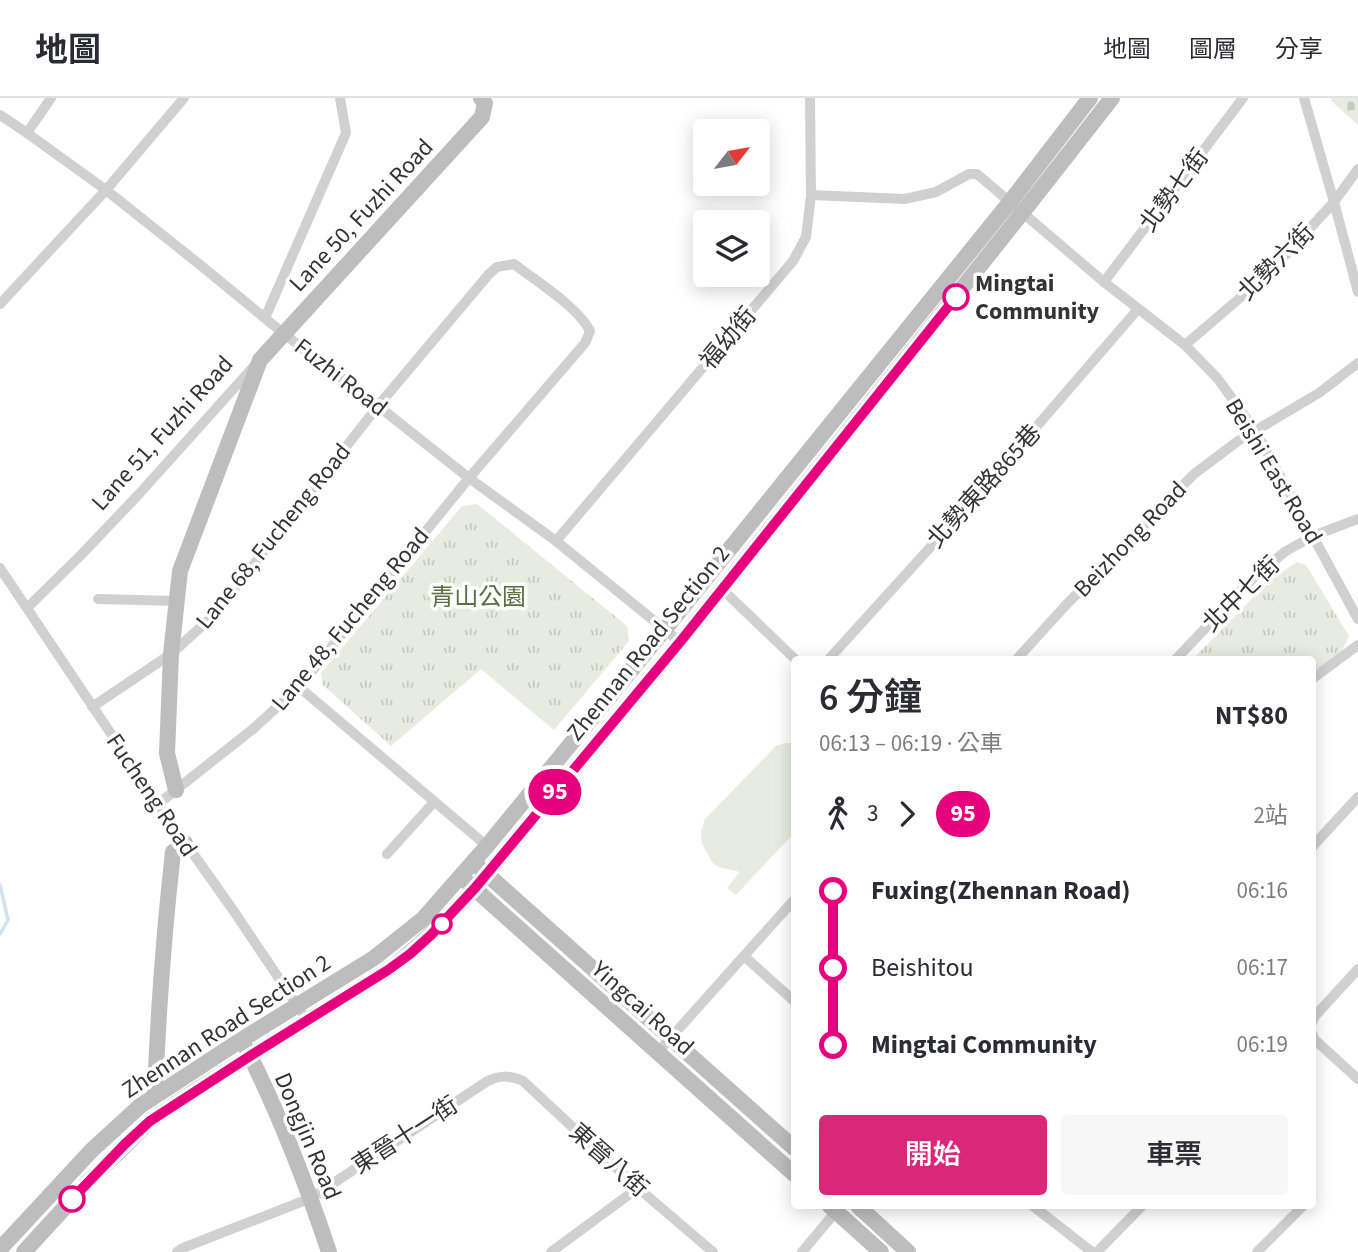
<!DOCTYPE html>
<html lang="zh-TW">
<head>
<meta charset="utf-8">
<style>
	:root { --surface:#fff; --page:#f7f7f7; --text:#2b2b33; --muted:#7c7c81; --line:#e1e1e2; --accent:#db2777 }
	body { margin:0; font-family:"Source Sans 3","Noto Sans TC",sans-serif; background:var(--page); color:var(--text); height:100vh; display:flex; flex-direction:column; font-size:26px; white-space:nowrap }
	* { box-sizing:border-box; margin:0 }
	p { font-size:23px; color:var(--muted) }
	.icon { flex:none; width:38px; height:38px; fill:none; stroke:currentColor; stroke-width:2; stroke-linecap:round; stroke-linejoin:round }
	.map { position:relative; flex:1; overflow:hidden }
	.details { position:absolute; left:791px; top:558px; width:525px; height:553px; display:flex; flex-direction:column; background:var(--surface); border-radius:7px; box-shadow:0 4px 18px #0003 }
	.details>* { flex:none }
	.badge { padding:0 14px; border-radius:23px; font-size:24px; line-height:46px }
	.needle { width:46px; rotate:59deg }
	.tools { position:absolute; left:693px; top:21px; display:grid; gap:14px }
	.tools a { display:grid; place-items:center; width:77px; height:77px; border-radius:7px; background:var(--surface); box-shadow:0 4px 18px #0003; font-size:35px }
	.map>.badge { position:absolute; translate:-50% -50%; box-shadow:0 0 0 4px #fff }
	.legs { display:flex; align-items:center; gap:10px; height:77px; padding:0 28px; font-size:23px }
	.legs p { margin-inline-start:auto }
	.overview { display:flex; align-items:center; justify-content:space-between; height:119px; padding:0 28px }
	h1 { font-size:38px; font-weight:600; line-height:52px }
	.primary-button { display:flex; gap:14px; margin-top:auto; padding:14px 28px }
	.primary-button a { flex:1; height:80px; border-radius:7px; background:var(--accent); color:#fff; font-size:28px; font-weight:600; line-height:80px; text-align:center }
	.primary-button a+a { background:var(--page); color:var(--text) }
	ul { padding:0 28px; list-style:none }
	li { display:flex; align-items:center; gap:24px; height:77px; font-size:26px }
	li i { display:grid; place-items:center; width:10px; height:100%; margin:0 9px; background:currentColor }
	li i::after { content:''; width:18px; height:18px; margin:-9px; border:5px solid; border-radius:50%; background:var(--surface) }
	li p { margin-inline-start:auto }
	li:first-child i { background:linear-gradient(#0000 50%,currentColor 0) }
	li:last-child i { background:linear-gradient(currentColor 50%,#0000 0) }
	header { display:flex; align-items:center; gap:42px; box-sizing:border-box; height:98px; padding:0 35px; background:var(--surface); border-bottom:2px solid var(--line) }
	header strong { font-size:33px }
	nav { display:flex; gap:38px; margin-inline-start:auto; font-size:24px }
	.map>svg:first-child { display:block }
	.grass { fill:#e6ecdf }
	.cemetery { fill:url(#cemetery-stones) }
	.park { fill:url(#park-tufts) }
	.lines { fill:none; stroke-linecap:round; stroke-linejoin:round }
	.stream { stroke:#cfe2ee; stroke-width:3.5 }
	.street { stroke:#d0d0d0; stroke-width:10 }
	.secondary { stroke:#bdbdbd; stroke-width:16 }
	.line-1-casing { stroke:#fff; stroke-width:16 }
	.line-1 { stroke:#e6007e; stroke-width:10 }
	.stop-1-dot { fill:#fff; stroke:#e6007e; stroke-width:3.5 }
	.labels { text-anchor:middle; stroke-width:7; stroke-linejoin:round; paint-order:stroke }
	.street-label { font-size:24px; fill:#333; stroke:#fff }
	.stop-label { font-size:24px; font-weight:bold; fill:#333; stroke:#fff; text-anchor:start }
	.park-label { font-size:24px; fill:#56703f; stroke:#fff }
</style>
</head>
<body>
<header>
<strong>地圖</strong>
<nav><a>地圖</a><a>圖層</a><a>分享</a></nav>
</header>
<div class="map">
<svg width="1358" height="1154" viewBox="0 0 1358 1154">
	<defs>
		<pattern id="cemetery-stones" width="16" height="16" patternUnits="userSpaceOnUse" patternTransform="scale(1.75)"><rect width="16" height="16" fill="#e6ecdf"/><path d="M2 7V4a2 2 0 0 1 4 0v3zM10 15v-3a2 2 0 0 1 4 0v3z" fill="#c6cbc0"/></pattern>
		<pattern id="park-tufts" width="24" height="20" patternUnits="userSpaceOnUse" patternTransform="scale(1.75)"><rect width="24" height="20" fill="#e6ecdf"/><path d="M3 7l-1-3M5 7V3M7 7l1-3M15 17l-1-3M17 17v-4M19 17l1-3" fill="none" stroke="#c6cbc0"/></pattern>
	</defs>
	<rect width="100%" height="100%" fill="#fff"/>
	<path class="grass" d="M 785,645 L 794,645 L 794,735 L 736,797 L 727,790 L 740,774 L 718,769 L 712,764 L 702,746 L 701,734 L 705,721 L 776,648 Z"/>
	<path class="cemetery" d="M 1333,0 L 1358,0 L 1358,27 L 1330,2 Z"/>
	<g class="park">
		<path d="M 477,406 L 627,528 L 629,543 L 554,632 L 481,571 L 391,648 L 323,587 L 321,575 L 462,408 Z"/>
		<path d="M 1297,464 L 1306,467 L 1349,538 L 1342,553 L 1313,576 L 1312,562 L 1192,562 L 1269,483 Z"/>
	</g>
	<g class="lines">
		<path class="stream" d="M 0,787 L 8,822 L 0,836"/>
		<g class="street">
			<path d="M 1304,0 L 1334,104 L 1358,194"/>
			<path d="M 0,17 L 27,35 L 106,92 L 199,166 L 283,235 L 378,308 L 469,380 L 556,443 L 680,544"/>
			<path d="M 27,35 L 51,0"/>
			<path d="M 811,97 L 905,101 L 936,94 L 969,76 L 977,76 L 1104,184 L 1185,247 L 1218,281 L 1256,334 L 1358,521"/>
			<path d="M 1104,184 L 1243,0"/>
			<path d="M 0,206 L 106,92 L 184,0"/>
			<path d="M 265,220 L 346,35 L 340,0"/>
			<path d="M 1185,247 L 1269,175 L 1334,104 L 1358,71"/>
			<path d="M 556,443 L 793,163 L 806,139 L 811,97 L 810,0"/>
			<path d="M 0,470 L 158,706 L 233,812 L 307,922"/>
			<path d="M 722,491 L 796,562"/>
			<path d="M 98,501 L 177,503"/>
			<path d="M 27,510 L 83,455 L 139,396 L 255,267"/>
			<path d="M 828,562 L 975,400 L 1138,211"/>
			<path d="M 1016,562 L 1065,508 L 1194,376 L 1238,343 L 1319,295 L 1358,265"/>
			<path d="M 1175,562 L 1258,475 L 1286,453 L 1313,438 L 1358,421"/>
			<path d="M 1312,581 L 1358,547"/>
			<path d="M 299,589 L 487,748"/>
			<path d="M 92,609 L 171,556 L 214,517 L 378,308 L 489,176 L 497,169 L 514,166 C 536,183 578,209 590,233 L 585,245 L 469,380 L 299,589 L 253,631 L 158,706"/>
			<path d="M 1312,749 L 1358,699"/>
			<path d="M 387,756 L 434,704"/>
			<path d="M 744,858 L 794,903"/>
			<path d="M 1312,924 L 1315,918 L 1358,871"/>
			<path d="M 1312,935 L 1314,941 L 1358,981"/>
			<path d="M 658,954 L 794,802"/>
			<path d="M 1033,1108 L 1092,1154"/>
			<path d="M 177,1154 L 183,1150 L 311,1100 L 486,984 C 499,977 509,977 523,983 L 638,1090 L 713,1154"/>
			<path d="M 551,1154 L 638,1090"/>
			<path d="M 802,1154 L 838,1111"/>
			<path d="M 1097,1154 L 1142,1108"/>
			<path d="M 1257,1154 L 1303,1108"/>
		</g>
		<g class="secondary">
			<path d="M 176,692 L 167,655 L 171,556 L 180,473 L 260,262 L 482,19 L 485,5 L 481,0"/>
			<path d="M 480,770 L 794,1050"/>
			<path d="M 467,784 L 794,1076"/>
			<path d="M 246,950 C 279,1015 306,1085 329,1154"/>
			<path d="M 155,997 C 158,915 164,834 173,754 L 185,745"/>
			<path d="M 830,1108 L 881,1154"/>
			<path d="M 858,1108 L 908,1154"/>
			<path d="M 0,1151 L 91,1053 L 140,1008 L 241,942 L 374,860 L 423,821 L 487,748 L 665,531 L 1010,104 L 1090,0"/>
			<path d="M 24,1154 L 90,1082 L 150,1023 L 201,989 L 388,872 C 421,848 448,820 475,790 L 680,544 L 1022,115 L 1112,0"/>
		</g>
	</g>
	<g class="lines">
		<g class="line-1-casing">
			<path id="line-1" d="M 72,1101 L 125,1046 L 150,1023 L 250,958 L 388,872 L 410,856 L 431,837 L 475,790 L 680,544 L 956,199"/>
		</g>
		<use href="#line-1" class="line-1"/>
	</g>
	<g class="stop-1-dot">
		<circle cx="956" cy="199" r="12"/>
		<circle cx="442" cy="826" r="9"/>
		<circle cx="72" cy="1101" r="12"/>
	</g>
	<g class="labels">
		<g class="street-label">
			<text transform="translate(1174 92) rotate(-53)" y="8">北勢七街</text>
			<text transform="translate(361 117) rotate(-47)" y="8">Lane 50, Fuzhi Road</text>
			<text transform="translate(1276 164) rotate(-45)" y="8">北勢六街</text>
			<text transform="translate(728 240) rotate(-50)" y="8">福幼街</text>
			<text transform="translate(341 279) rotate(38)" y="8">Fuzhi Road</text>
			<text transform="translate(162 335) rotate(-48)" y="8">Lane 51, Fuzhi Road</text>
			<text transform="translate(1274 373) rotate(59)" y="8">Beishi East Road</text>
			<text transform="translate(984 388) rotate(-48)" y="8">北勢東路865巷</text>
			<text transform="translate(273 438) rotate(-51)" y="8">Lane 68, Fucheng Road</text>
			<text transform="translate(1130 441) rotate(-46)" y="8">Beizhong Road</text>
			<text transform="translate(1241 496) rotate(-44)" y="8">北中七街</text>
			<text transform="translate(350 521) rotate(-50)" y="8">Lane 48, Fucheng Road</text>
			<text transform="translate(648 545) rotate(-51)" y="8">Zhennan Road Section 2</text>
			<text transform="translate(152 697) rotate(56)" y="8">Fucheng Road</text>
			<text transform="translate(643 910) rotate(42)" y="8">Yingcai Road</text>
			<text transform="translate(226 928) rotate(-33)" y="8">Zhennan Road Section 2</text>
			<text transform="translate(405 1037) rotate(-33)" y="8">東晉十一街</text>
			<text transform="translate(308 1038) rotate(67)" y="8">Dongjin Road</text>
			<text transform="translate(609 1062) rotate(42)" y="8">東晉八街</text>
		</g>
		<g class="stop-label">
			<text x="975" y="193">Mingtai<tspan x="975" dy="28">Community</tspan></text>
		</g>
		<g class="park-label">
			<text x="478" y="507">青山公園</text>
		</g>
	</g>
</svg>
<div class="tools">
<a><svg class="needle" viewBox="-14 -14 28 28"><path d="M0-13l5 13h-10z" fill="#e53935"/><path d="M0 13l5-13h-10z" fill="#7c7c81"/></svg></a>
<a><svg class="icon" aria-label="layers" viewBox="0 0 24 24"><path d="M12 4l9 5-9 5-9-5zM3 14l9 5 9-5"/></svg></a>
</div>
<b class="badge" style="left:555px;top:694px;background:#e6007e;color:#fff">95</b>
<section class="details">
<div class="overview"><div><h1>6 分鐘</h1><p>06:13 – 06:19 · 公車</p></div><b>NT$80</b></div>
<div class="legs"><svg class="icon" aria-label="walk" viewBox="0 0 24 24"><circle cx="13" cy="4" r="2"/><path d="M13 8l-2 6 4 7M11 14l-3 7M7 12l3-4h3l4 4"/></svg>3<svg class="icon" aria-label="forward" viewBox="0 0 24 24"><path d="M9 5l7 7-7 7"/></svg><b class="badge" style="background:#e6007e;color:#fff">95</b><p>2站</p></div>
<ul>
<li><i style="color:#e6007e"></i><b>Fuxing(Zhennan Road)</b><p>06:16</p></li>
<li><i style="color:#e6007e"></i><span>Beishitou</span><p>06:17</p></li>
<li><i style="color:#e6007e"></i><b>Mingtai Community</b><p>06:19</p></li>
</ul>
<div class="primary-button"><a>開始</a><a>車票</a></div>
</section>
</div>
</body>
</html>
